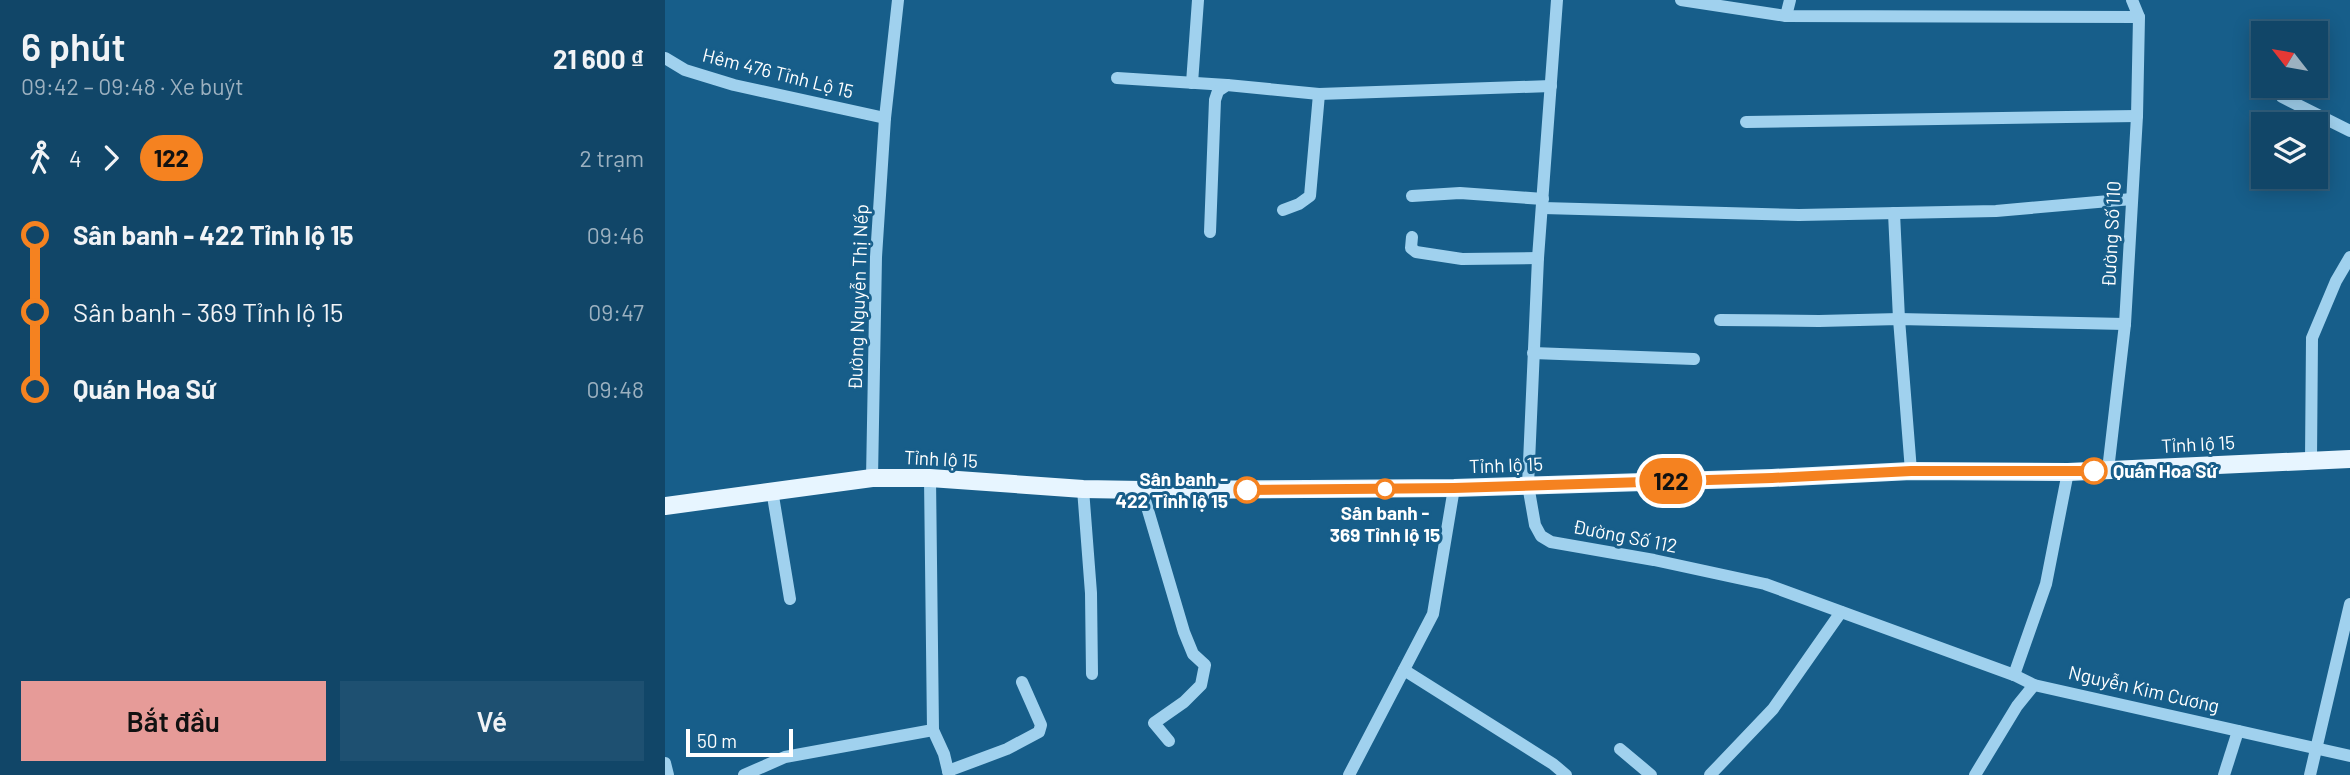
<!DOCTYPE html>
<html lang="vi">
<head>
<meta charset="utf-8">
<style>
	:root { --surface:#114668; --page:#1e5071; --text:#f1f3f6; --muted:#9cb1c0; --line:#305e7c; --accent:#e69b98 }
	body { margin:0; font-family:Barlow,sans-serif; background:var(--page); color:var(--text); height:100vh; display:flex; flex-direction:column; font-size:26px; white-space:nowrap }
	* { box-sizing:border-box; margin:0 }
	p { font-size:23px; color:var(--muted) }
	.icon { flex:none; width:38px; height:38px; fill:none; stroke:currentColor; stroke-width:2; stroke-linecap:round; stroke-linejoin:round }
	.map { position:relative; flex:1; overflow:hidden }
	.side { display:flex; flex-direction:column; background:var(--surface); width:665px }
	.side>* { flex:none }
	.badge { padding:0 14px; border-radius:23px; font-size:24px; line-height:46px }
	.needle { width:46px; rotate:301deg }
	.tools { position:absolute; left:1586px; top:21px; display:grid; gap:14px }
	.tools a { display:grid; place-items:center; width:77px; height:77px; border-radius:0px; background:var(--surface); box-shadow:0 4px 18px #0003,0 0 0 2px var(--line); font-size:35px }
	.scale { position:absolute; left:21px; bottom:18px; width:107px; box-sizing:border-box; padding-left:7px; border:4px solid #fff; border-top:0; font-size:19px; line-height:24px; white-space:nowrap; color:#fff; -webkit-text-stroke:5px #175e8a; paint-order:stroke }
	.map>.badge { position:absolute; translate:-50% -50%; box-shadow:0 0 0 4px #fff }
	.legs { display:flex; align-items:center; gap:10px; height:77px; padding:0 21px; font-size:23px }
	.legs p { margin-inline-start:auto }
	.head { display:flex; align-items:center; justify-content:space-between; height:119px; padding:0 21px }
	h1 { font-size:38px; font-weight:600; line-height:52px }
	.button { display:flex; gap:14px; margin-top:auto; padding:14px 21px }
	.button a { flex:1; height:80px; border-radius:0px; background:var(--accent); color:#111; font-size:28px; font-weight:600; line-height:80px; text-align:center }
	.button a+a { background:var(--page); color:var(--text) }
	ul { padding:0 21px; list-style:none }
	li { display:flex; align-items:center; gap:24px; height:77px; font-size:26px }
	li i { display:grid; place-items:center; width:10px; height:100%; margin:0 9px; background:currentColor }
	li i::after { content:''; width:18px; height:18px; margin:-9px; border:5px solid; border-radius:50%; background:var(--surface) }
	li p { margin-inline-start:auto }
	li:first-child i { background:linear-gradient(#0000 50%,currentColor 0) }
	li:last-child i { background:linear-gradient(currentColor 50%,#0000 0) }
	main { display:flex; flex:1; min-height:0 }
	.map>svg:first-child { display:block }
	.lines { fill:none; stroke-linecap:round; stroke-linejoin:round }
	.minor { stroke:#a0d1ee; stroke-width:12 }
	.major { stroke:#e7f5ff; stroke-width:18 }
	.line-1-casing { stroke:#fff; stroke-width:16 }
	.line-1 { stroke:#f58220; stroke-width:10 }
	.stop-1-dot { fill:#fff; stroke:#f58220; stroke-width:3.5 }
	.labels { text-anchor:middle; stroke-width:6; stroke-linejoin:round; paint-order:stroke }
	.street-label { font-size:19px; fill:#fff; stroke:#175e8a }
	.stop-label { font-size:19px; font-weight:bold; fill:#fff; stroke:#175e8a; text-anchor:start }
</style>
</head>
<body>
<main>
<section class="side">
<div class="head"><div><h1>6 phút</h1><p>09:42 – 09:48 · Xe buýt</p></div><b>21 600 ₫</b></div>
<div class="legs"><svg class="icon" aria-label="walk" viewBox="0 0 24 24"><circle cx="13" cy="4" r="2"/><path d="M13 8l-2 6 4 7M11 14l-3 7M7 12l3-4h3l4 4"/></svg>4<svg class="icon" aria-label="forward" viewBox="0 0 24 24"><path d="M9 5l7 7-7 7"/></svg><b class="badge" style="background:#f58220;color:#111">122</b><p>2 trạm</p></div>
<ul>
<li><i style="color:#f58220"></i><b>Sân banh - 422 Tỉnh lộ 15</b><p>09:46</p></li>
<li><i style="color:#f58220"></i><span>Sân banh - 369 Tỉnh lộ 15</span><p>09:47</p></li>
<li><i style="color:#f58220"></i><b>Quán Hoa Sứ</b><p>09:48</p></li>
</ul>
<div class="button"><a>Bắt đầu</a><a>Vé</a></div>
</section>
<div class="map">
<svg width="1685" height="775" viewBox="0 0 1685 775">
	<rect width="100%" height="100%" fill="#175e8a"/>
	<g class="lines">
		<g class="minor">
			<path d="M 892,0 L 873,258 L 863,485 L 870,525 L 876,536 L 886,542 L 989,560 L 1100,584 L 1349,675 L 1369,685"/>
			<path d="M 1016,0 L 1121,16 L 1474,17"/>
			<path d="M 1121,16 L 1125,0"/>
			<path d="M 0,58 L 20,70 L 69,85 L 220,118"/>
			<path d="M 452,78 L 562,85"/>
			<path d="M 527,83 L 533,0"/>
			<path d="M 1617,97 L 1685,131"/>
			<path d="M 1081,122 L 1472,116"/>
			<path d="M 747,196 L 795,193 L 878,199"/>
			<path d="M 878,208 L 1134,215 L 1331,211 L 1467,199"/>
			<path d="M 618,210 L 634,204 L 645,196 L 654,94"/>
			<path d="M 1229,213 L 1234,319 L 1246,471"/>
			<path d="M 545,232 L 550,100 L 553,91 L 562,85 L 654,94 L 886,86"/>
			<path d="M 747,237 L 746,248 L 751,252 L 797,259 L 873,258"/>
			<path d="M 1055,320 L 1154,321 L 1234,319 L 1460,324"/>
			<path d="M 868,353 L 1029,359"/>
			<path d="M 1646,459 L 1647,338 L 1671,281 L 1685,257"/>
			<path d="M 1443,470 L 1460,324 L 1472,116 L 1474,17 L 1467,0"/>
			<path d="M 207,478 L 211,257 L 220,118 L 233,0"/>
			<path d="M 418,489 L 426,593 L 427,674"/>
			<path d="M 107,490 L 125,599"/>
			<path d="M 477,490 L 519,632 L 528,654 L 540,665 L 536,685 L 519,702 L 489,723 L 504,741"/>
			<path d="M 739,670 L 888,764 L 901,775"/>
			<path d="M 1349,675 L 1381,584 L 1403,472"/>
			<path d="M 268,730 L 279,754 L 284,775"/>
			<path d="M 955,749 L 986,775"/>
			<path d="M 0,763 L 3,775"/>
			<path d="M 283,771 L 342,749 L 374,732 L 376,725 L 357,682"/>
			<path d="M 79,775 L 120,757 L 268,730 L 265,478"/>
			<path d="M 684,775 L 768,614 L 789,488"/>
			<path d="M 1045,775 L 1108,709 L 1176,612"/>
			<path d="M 1310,775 L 1352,706 L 1369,685 L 1685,756"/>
			<path d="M 1559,775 L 1573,731"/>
			<path d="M 1645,775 L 1685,604"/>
		</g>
		<path class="major" d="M 0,506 L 207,478 L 265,478 L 418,489 L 477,490 L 789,488 L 1107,478 L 1246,471 L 1403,472 L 1685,459"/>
	</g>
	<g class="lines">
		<g class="line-1-casing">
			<path id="line-1" d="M 582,490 L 789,488 L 1107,478 L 1246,471 L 1429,471"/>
		</g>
		<use href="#line-1" class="line-1"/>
	</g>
	<g class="stop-1-dot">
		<circle cx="1429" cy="471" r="12"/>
		<circle cx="720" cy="489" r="9"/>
		<circle cx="582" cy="490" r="12"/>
	</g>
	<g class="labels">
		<g class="street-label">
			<text transform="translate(113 73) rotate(14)" y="7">Hẻm 476 Tỉnh Lộ 15</text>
			<text transform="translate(1446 234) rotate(-87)" y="7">Đường Số 110</text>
			<text transform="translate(193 297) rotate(-88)" y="7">Đường Nguyễn Thị Nếp</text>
			<text transform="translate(1533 444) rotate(-3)" y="7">Tỉnh lộ 15</text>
			<text transform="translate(276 459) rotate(3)" y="7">Tỉnh lộ 15</text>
			<text transform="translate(841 465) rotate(-2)" y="7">Tỉnh lộ 15</text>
			<text transform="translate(960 536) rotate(11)" y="7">Đường Số 112</text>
			<text transform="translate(1479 689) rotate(13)" y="7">Nguyễn Kim Cương</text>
		</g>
		<g class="stop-label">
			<text x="1448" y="478">Quán Hoa Sứ</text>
			<text x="563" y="486" text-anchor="end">Sân banh -<tspan x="563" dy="22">422 Tỉnh lộ 15</tspan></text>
			<text x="720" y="520" text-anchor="middle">Sân banh -<tspan x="720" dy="22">369 Tỉnh lộ 15</tspan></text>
		</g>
	</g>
</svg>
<div class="tools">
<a><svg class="needle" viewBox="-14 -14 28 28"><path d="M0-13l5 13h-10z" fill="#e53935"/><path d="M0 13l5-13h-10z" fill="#9cb1c0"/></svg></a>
<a><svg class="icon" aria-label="layers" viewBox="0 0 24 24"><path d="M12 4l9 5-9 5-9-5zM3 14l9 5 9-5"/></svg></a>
</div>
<div class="scale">50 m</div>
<b class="badge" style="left:1006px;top:481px;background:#f58220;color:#111">122</b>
</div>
</main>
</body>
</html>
